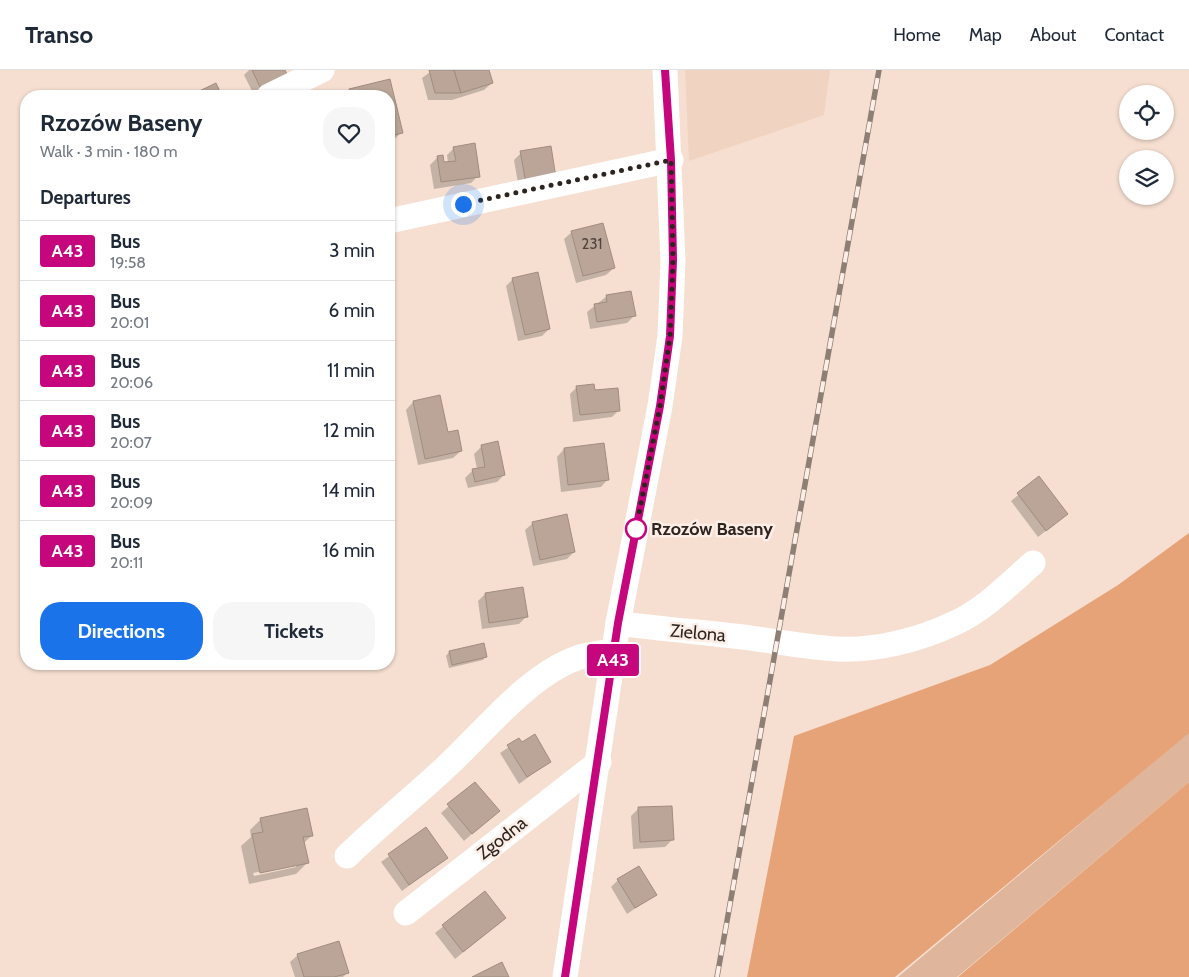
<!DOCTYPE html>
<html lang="en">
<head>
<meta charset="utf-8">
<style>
	:root { --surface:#fff; --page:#f6f6f7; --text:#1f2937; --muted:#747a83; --line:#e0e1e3; --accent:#1a73e8 }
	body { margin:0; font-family:Cabin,sans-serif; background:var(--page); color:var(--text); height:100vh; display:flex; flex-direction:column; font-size:19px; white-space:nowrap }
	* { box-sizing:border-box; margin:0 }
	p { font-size:16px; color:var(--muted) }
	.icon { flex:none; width:28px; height:28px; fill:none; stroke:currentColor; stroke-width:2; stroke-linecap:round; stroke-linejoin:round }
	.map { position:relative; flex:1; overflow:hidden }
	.sheet { position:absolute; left:20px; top:20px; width:375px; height:580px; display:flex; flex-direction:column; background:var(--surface); border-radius:20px; box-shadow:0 1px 4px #0004 }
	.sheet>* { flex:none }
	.badge { padding:0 10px; border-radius:4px; font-size:18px; line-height:32px }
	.fabs { position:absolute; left:1119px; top:15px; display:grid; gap:10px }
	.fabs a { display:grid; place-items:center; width:55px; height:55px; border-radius:50%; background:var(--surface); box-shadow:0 1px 4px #0004; font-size:25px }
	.you { position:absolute; width:25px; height:25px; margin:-12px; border:4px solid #fff; border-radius:50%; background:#1a73e8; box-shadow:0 0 0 8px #1a73e833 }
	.map>.badge { position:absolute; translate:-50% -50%; box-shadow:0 0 0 2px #fff }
	h2 { padding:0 20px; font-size:19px; line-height:45px }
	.round { display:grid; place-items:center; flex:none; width:52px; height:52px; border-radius:20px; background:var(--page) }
	.headline { display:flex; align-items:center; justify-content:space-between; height:85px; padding:0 20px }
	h1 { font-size:24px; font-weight:800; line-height:38px }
	.action { display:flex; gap:10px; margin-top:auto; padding:10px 20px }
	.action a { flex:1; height:58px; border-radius:20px; background:var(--accent); color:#fff; font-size:20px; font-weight:800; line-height:58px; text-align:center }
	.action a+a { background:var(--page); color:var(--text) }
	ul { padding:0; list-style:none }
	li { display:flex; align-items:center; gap:15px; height:60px; padding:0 20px; border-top:1px solid var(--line) }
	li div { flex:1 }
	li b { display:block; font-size:19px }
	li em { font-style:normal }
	li .badge { min-width:55px; font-weight:700; text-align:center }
	header { display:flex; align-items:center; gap:30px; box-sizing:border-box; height:70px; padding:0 25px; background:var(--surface); border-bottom:1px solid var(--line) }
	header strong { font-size:24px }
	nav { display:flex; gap:28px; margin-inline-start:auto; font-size:18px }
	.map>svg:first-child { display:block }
	.built { fill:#f0d3c1 }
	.green { fill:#dfb59b }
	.forest { fill:#e6a378 }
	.shadow { fill:#0003; fill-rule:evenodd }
	.building { fill:#baa598; stroke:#a18c7f }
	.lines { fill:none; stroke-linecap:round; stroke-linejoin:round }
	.minor { stroke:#fff; stroke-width:25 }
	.rail-casing { stroke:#8e7f75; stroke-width:5.5 }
	.rail { stroke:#fceee6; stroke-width:4; stroke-dasharray:11; stroke-linecap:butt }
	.line-casing { stroke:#fff; stroke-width:11 }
	.line { stroke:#c5067d; stroke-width:8 }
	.walk { stroke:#2c241e; stroke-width:5; stroke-dasharray:0 9 }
	.stop-dot { fill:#fff; stroke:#c5067d; stroke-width:2.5 }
	.labels { text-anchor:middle; stroke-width:5; stroke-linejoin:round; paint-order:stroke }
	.number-label { font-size:15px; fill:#50443c }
	.stop-label { font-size:18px; font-weight:bold; fill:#2c241e; stroke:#fceee6; text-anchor:start }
	.street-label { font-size:18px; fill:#2c241e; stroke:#fceee6 }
</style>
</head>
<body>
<header>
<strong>Transo</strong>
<nav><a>Home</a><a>Map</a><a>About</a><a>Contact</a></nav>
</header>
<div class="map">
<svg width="1189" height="907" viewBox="0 0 1189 907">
	<rect width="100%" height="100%" fill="#f6dfd1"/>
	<path class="built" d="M 685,0 L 830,0 L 824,45 L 689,91 Z"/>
	<path class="green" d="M 1189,662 L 1189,712 L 957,907 L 898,907 Z"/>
	<g class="forest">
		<path d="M 1189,463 L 1189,663 L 895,907 L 747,907 L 794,666 L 990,595 L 1118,515 Z"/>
		<path d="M 1189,712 L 1189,907 L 958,907 Z"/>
	</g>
	<g class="shadow">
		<path d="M 249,0 L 284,0 L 280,13 L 254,25 L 244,5 Z"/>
		<path d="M 433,0 L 488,0 L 492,13 L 484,20 L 452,30 L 428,30 L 422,8 Z"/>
		<path d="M 389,10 L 402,62 L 389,74 L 389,26 L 343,26 L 349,20 Z"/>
		<path d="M 454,78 L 478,106 L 471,113 L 434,119 L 430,95 L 438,87 L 443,94 L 448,93 L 447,85 Z"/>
		<path d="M 521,83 L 548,114 L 519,119 L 514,90 Z"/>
		<path d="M 572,162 L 614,198 L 606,205 L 576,213 L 564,169 Z"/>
		<path d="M 513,209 L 549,259 L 542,266 L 518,271 L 506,216 Z"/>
		<path d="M 607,226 L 634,246 L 627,253 L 590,259 L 587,242 Z"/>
		<path d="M 577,317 L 593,322 L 619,340 L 612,347 L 573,352 L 570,324 Z"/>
		<path d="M 413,332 L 447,363 L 461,381 L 453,388 L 418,395 L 406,340 Z"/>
		<path d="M 497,373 L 504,405 L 497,412 L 468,418 L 465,408 L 473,400 L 477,399 L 474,384 L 481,377 Z"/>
		<path d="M 564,379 L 608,409 L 601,417 L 561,422 L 557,387 Z"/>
		<path d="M 1039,408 L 1067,444 L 1038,467 L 1011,431 Z"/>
		<path d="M 533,453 L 574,482 L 567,489 L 533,496 L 525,460 Z"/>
		<path d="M 485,524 L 526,547 L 519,554 L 482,559 L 478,531 Z"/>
		<path d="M 483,574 L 486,586 L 483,590 L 449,598 L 446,586 L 449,582 Z"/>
		<path d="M 519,670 L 549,692 L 519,714 L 500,683 Z"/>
		<path d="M 475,713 L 498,741 L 464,771 L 441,743 Z"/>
		<path d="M 638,739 L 672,770 L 665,777 L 633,779 L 631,746 Z"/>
		<path d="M 261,749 L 312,765 L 303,774 L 307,793 L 296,804 L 249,814 L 241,776 L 251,767 L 250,760 ZM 296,795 L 296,797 L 254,806 L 253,803 Z"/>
		<path d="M 426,759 L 446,788 L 402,821 L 381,792 Z"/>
		<path d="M 618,810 L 655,825 L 627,844 L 611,817 Z"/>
		<path d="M 485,823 L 505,848 L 455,889 L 435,863 Z"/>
		<path d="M 298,885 L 348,902 L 343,907 L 295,907 L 290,892 Z"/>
	</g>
	<g class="building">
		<path d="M 252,0 L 285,0 L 288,6 L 261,19 Z"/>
		<path d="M 429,0 L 454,0 L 461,23 L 435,23 Z"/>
		<path d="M 454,0 L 489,0 L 493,13 L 461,23 Z"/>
		<path d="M 390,9 L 403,63 L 389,66 L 389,26 L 350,26 L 349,19 Z"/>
		<path d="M 216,13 L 222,26 L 189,26 Z"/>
		<path d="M 475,73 L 480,107 L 441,112 L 437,86 L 443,85 L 444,92 L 456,91 L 453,77 Z"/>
		<path d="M 551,76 L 556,108 L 526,113 L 520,81 Z"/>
		<path d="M 603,153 L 615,198 L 583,206 L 571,161 Z"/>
		<path d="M 538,202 L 550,259 L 525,265 L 512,208 Z"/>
		<path d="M 631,221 L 636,246 L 597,252 L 594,234 L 607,232 L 606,225 Z"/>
		<path d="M 594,314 L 595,320 L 618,318 L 620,341 L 580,345 L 576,316 Z"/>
		<path d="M 440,325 L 448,362 L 458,360 L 462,381 L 425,389 L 413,331 Z"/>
		<path d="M 498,371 L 505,405 L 475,412 L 472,399 L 485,397 L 481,375 Z"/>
		<path d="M 604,373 L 609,410 L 568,415 L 564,378 Z"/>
		<path d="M 1039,406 L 1068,444 L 1046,461 L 1017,423 Z"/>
		<path d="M 567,444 L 575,482 L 540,490 L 532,452 Z"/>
		<path d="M 523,517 L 528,547 L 489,553 L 485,523 Z"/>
		<path d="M 484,573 L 487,587 L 452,595 L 449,581 Z"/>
		<path d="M 535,664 L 551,692 L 527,707 L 507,675 L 519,668 L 522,672 Z"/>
		<path d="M 475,712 L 500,741 L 472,764 L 447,734 Z"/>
		<path d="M 672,736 L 674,770 L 640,772 L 638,737 Z"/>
		<path d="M 307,738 L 313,766 L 303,767 L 309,793 L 260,803 L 252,764 L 263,762 L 260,748 Z"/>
		<path d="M 426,757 L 448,788 L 409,815 L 388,784 Z"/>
		<path d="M 639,796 L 657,825 L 635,838 L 617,809 Z"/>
		<path d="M 485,821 L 506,848 L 463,882 L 442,855 Z"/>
		<path d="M 339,871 L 349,903 L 334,907 L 304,907 L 297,884 Z"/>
		<path d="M 502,892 L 509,907 L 472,907 Z"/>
	</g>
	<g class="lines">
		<g class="minor">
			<path d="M 269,26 L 322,0"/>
			<path d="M 389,151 L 671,90"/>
			<path d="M 618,553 C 660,559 701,562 743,567 C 774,571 806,577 837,579 C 876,581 919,570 955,553 C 984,540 1009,514 1033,493"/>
			<path d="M 347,786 C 379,755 414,727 446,697 C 484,662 527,606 577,588 C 588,584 602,583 614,581"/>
			<path d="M 406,843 L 599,692"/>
			<path d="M 565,907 L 618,553 L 660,336 L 670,266 L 673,191 L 665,0"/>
		</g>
		<g class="rail-casing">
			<path id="rail" d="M 717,907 L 879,0"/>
		</g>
		<use href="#rail" class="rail"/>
	</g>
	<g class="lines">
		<g class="line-casing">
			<path id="line" d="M 565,907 L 618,553 L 660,336 L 670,266 L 673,190 L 671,90 L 665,0"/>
		</g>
		<use href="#line" class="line"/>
		<path class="walk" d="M 463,134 L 671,90 L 673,190 L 670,266 L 660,336 L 636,459"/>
	</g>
	<circle class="stop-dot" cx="636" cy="459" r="10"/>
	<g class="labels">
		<g class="number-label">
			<text x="592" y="179">231</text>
		</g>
		<g class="stop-label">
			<text x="651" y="465">Rzozów Baseny</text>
		</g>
		<g class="street-label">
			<text transform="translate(698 563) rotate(5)" y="6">Zielona</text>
			<text transform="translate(502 768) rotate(-38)" y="6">Zgodna</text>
		</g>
	</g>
</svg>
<div class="fabs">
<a><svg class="icon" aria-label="locate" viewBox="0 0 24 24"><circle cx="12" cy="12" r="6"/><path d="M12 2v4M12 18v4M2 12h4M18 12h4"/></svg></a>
<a><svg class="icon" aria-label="layers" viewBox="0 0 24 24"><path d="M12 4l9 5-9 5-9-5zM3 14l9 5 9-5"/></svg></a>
</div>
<div class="you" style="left:463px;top:134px"></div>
<b class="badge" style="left:613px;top:590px;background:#c5067d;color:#fff">A43</b>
<section class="sheet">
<div class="headline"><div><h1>Rzozów Baseny</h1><p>Walk · 3 min · 180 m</p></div><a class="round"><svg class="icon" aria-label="heart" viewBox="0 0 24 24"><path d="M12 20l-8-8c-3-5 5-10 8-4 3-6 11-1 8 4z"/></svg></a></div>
<h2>Departures</h2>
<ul>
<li><span class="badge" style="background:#c5067d;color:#fff">A43</span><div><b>Bus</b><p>19:58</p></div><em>3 min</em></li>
<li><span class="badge" style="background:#c5067d;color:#fff">A43</span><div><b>Bus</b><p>20:01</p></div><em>6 min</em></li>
<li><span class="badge" style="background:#c5067d;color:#fff">A43</span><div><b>Bus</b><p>20:06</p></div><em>11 min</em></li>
<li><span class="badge" style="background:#c5067d;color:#fff">A43</span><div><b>Bus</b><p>20:07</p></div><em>12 min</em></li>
<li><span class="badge" style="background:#c5067d;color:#fff">A43</span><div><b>Bus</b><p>20:09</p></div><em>14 min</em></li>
<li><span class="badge" style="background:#c5067d;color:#fff">A43</span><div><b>Bus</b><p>20:11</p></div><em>16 min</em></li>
</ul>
<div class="action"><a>Directions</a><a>Tickets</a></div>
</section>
</div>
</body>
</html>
